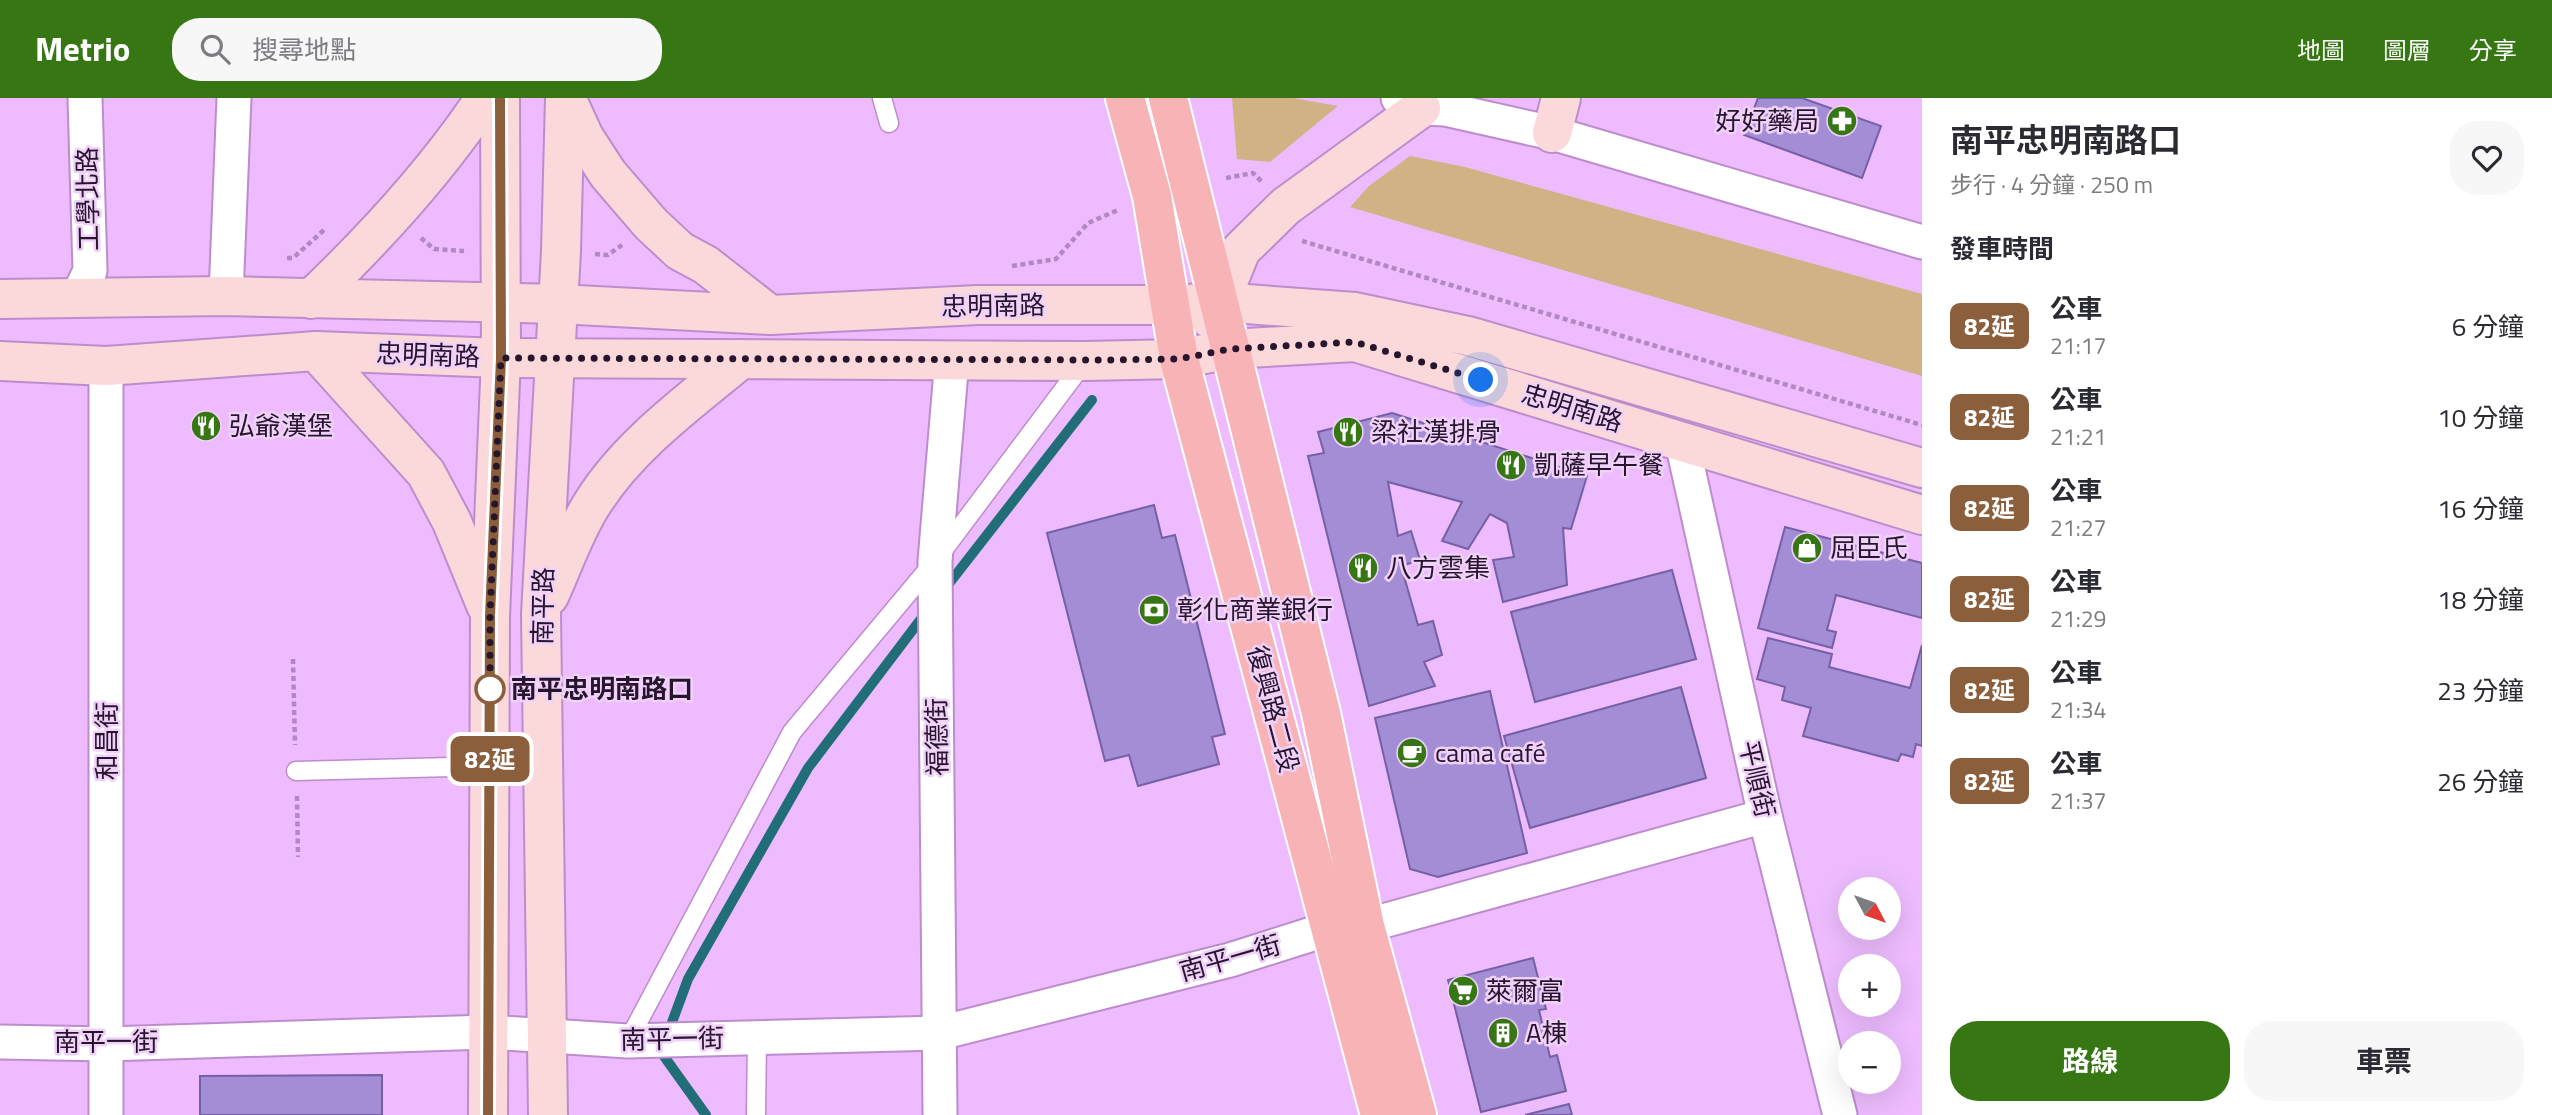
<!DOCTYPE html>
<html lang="zh-TW">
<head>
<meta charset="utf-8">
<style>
	:root { --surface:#fff; --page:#f7f7f7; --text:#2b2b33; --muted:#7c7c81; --accent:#367714 }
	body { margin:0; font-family:"Titillium Web","Noto Sans TC",sans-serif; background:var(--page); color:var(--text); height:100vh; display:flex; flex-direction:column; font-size:26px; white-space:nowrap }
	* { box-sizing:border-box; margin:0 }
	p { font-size:23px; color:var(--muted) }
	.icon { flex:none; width:38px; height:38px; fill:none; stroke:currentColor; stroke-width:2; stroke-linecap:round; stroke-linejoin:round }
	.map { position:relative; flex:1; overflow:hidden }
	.side { display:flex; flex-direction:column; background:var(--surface); width:630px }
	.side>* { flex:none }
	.badge { padding:0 14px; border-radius:10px; font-size:24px; line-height:46px }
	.needle { width:46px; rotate:131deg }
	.tools { position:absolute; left:1838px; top:779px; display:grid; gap:14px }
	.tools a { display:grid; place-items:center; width:63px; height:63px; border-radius:50%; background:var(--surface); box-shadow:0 7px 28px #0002; font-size:35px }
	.you { position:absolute; width:35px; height:35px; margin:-18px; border:5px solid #fff; border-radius:50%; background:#1a73e8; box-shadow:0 0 0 10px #1a73e833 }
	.map>.badge { position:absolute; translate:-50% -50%; box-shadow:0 0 0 4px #fff }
	h2 { padding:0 28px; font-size:26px; line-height:63px }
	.round { display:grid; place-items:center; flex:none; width:74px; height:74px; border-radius:28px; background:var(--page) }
	.head { display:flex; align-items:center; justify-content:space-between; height:119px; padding:0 28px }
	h1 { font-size:33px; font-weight:700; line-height:52px }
	.primary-button { display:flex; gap:14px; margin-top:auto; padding:14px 28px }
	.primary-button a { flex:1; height:80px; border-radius:28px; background:var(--accent); color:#fff; font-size:28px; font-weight:700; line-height:80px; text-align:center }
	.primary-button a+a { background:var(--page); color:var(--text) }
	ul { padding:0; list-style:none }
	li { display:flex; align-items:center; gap:21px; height:91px; padding:0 28px }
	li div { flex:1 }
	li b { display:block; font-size:26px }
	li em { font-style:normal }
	li .badge { min-width:77px; font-weight:700; text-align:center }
	header { display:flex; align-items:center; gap:42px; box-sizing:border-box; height:98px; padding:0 35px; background:var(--accent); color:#fff }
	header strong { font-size:33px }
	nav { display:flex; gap:38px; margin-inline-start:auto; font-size:24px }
	.search { width:490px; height:63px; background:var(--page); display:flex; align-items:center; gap:18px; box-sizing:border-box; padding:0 24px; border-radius:28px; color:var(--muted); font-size:26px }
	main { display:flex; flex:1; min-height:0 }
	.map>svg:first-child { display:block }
	.green { fill:#d1b285 }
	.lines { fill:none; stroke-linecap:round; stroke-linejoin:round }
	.stream { stroke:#216e78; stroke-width:10 }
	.building { fill:#a38dd5; stroke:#7660a5; stroke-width:2 }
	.lane-casing { stroke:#bd8ccd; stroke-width:21 }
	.street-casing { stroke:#bd8ccd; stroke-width:37 }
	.secondary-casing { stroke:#bd8ccd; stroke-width:42 }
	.primary-casing { stroke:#fff; stroke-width:42 }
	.path { stroke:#b188bf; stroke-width:4.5; stroke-dasharray:5 3.5; stroke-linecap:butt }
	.lane { stroke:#fff; stroke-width:18 }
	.street { stroke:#fff; stroke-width:33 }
	.secondary { stroke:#fbd9db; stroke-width:38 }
	.primary { stroke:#f8b3b7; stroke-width:38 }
	.line-casing { stroke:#fff; stroke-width:16 }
	.line { stroke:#8b5e3c; stroke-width:10 }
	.walk { stroke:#27142d; stroke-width:7; stroke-dasharray:0 12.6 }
	.stop-dot { fill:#fff; stroke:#8b5e3c; stroke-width:3.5 }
	.labels { text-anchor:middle; stroke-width:5; stroke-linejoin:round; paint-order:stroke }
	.poi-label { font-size:26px; fill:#27142d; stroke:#efd1f9; text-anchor:start }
	.street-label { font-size:26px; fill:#27142d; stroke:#efd1f9 }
	.stop-label { font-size:26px; font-weight:bold; fill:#27142d; stroke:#efd1f9; text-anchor:start }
</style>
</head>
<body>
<header>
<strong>Metrio</strong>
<div class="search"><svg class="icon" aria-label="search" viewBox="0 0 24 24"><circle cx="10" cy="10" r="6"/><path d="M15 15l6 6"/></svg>搜尋地點</div>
<nav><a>地圖</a><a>圖層</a><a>分享</a></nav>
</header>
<main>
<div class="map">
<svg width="1922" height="1017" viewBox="0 0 1922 1017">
	<rect width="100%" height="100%" fill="#edbbfe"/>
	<g class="green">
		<path d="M 1232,0 L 1293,0 L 1338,8 L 1270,64 L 1237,61 Z"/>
		<path d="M 1410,58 L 1465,69 L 1922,196 L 1922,278 L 1350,109 L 1369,88 Z"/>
	</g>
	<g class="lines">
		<g class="stream">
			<path d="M 944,492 L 1092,302"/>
			<path d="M 706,1017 L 661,954 L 688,881 L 808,670 L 927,513"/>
		</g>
	</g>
	<g class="building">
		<path d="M 1758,0 L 1802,0 L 1881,28 L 1862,80 L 1744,37 Z"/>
		<path d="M 1392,315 L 1587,378 L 1571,431 L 1563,430 L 1567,487 L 1503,504 L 1493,462 L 1514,459 L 1507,425 L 1490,416 L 1468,451 L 1442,443 L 1462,404 L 1388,384 L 1398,438 L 1411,433 L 1420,462 L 1401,468 L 1418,527 L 1433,523 L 1442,557 L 1424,564 L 1435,588 L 1369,608 L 1308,358 L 1324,355 L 1318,334 Z"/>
		<path d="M 1154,407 L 1162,440 L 1175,437 L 1225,636 L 1212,639 L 1219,666 L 1138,688 L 1129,657 L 1105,663 L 1047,435 Z"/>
		<path d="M 1785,429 L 1922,465 L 1922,520 L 1836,497 L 1827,532 L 1836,534 L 1832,550 L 1758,530 Z"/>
		<path d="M 1672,472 L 1696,561 L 1535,604 L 1511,514 Z"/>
		<path d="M 1768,540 L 1832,556 L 1829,569 L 1910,590 L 1922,547 L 1922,648 L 1916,646 L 1913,659 L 1901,656 L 1898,663 L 1803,638 L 1811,610 L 1782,602 L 1785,589 L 1757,581 Z"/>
		<path d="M 1681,589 L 1706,680 L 1530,730 L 1504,638 Z"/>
		<path d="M 1490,593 L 1527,755 L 1438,779 L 1410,771 L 1375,620 Z"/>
		<path d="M 1533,860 L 1546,911 L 1539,912 L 1550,959 L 1557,957 L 1566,993 L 1481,1014 L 1448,882 Z"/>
		<path d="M 382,977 L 382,1017 L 200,1017 L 200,978 Z"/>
		<path d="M 1569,1006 L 1572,1017 L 1525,1017 Z"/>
	</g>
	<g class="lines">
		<g class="lane-casing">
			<g id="lane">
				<path d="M 882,0 L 889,25"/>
				<path d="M 296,673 L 490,668"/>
				<path d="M 628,943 L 792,634 L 935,463 L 1085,263"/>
				<path d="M 756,1017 L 757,940"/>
			</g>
		</g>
		<g class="street-casing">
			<g id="street">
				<path d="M 1398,0 L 1421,10 L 1445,11 L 1552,35 L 1922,144"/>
				<path d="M 226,198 L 234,0"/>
				<path d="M 77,200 L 90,173 L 85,0"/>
				<path d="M 1682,344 L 1765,718 L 1840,1017"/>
				<path d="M 1365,828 L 1765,718"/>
				<path d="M 0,944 L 107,946 L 488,934 L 628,943 L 940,935 L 1230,862 L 1331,830"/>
				<path d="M 106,1017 L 106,268"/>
				<path d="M 940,1017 L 935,463 L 952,261"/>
			</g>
		</g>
		<g class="secondary-casing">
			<g id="secondary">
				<path d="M 568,4 L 584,39 L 608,76 L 651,126 L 680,153 L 706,167 L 770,217"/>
				<path d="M 1552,35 L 1561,0"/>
				<path d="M 0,201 L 226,198 L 558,206 L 770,217 L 978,207 L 1170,207 L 1220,204 L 1355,214 L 1468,238 L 1922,370"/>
				<path d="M 311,201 C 375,140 436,74 485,0"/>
				<path d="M 1209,220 L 1220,204 L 1241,152 L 1286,108 L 1421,10"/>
				<path d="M 316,253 L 426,375 L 452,424 L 486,507"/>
				<path d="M 0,263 L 106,268 L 316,253 L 501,260 L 1085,263 L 1179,261 L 1230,251 L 1355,244 L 1922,417"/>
				<path d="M 549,498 C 563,468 574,434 592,406 C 628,348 689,304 741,261"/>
				<path d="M 488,1017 L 490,518 L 501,260 L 500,0"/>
				<path d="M 548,1017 L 541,516 L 561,153 L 565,0"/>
			</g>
		</g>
		<g class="primary-casing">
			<g id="primary">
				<path d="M 1125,0 L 1152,98 L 1179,261 L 1380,1017"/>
				<path d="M 1168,0 L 1321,615 L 1365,828 L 1417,1017"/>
			</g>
		</g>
		<g class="path">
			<path d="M 1226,80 L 1253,75 L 1262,84"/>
			<path d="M 421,140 L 434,151 L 464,153"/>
			<path d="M 1302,143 L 1922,327"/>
			<path d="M 595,156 L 608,157 L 622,147"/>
			<path d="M 287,160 L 293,160 L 324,132"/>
			<path d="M 1012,168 L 1056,161 L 1088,125 L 1118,112"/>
			<path d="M 293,561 L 295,647"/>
			<path d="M 297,698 L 298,759"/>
		</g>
		<use href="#lane" class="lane"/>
		<use href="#street" class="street"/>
		<use href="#secondary" class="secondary"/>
		<use href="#primary" class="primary"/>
	</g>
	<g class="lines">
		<g class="line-casing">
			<path id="line" d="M 488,1017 L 490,518 L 501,260 L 500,0"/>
		</g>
		<use href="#line" class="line"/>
		<path class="walk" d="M 490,591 L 490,593 L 490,518 L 501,260 L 1109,262 L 1179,261 L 1230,251 L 1355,244 L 1481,282"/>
	</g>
	<defs>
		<g id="pharmacy-disc" transform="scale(1.575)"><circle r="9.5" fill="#367714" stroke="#efd1f9"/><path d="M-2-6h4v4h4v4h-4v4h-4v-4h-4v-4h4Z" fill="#fff"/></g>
		<g id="restaurant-disc" transform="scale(1.575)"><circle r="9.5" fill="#367714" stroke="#efd1f9"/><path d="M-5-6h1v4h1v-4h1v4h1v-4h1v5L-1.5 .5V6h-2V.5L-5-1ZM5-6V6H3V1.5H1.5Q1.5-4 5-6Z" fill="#fff"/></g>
		<g id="shop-disc" transform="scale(1.575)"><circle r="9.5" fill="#367714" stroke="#efd1f9"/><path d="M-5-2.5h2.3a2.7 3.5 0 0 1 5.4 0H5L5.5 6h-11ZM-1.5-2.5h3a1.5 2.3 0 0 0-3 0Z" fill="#fff"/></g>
		<g id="bank-disc" transform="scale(1.575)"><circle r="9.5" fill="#367714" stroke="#efd1f9"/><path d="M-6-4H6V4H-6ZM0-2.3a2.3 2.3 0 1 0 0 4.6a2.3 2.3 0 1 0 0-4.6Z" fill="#fff"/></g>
		<g id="cafe-disc" transform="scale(1.575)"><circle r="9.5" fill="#367714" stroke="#efd1f9"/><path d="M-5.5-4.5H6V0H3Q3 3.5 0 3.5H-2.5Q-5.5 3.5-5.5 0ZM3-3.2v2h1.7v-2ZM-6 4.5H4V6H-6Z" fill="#fff"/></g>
		<g id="supermarket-disc" transform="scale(1.575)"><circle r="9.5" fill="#367714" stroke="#efd1f9"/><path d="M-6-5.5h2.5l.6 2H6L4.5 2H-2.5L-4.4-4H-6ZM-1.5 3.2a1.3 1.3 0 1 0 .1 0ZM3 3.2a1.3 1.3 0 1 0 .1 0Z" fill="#fff"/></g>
		<g id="building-disc" transform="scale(1.575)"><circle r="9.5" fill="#367714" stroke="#efd1f9"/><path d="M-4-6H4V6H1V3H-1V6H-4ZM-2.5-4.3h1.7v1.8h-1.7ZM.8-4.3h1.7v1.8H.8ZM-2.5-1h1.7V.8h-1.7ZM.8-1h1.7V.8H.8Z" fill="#fff"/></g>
	</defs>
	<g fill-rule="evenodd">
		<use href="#pharmacy-disc" x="1842" y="23"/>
		<use href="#restaurant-disc" x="206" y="328"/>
		<use href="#restaurant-disc" x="1348" y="334"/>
		<use href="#restaurant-disc" x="1511" y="367"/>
		<use href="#shop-disc" x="1807" y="450"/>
		<use href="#restaurant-disc" x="1363" y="470"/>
		<use href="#bank-disc" x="1154" y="512"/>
		<use href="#cafe-disc" x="1412" y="655"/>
		<use href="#supermarket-disc" x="1463" y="893"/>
		<use href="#building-disc" x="1503" y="935"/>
	</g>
	<circle class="stop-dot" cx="490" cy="591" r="14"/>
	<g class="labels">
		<g class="poi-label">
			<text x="1819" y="32" text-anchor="end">好好藥局</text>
			<text x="229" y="337">弘爺漢堡</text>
			<text x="1371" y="343">梁社漢排骨</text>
			<text x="1534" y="376">凱薩早午餐</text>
			<text x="1830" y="459">屈臣氏</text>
			<text x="1386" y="479">八方雲集</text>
			<text x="1177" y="521">彰化商業銀行</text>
			<text x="1435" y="664">cama café</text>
			<text x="1486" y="902">萊爾富</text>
			<text x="1526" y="944">A棟</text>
		</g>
		<g class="street-label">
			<text transform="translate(88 101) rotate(-91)" y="9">工學北路</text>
			<text transform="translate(993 208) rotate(-1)" y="9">忠明南路</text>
			<text transform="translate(428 257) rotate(2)" y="9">忠明南路</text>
			<text transform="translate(1572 310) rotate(17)" y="9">忠明南路</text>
			<text transform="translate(543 508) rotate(-89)" y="9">南平路</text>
			<text transform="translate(1273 611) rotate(75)" y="9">復興路二段</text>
			<text transform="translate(937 639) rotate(-91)" y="9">福德街</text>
			<text transform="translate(107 643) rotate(-90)" y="9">和昌街</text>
			<text transform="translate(1757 681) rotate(77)" y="9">平順街</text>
			<text transform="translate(1230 860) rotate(-16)" y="9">南平一街</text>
			<text transform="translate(672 941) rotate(-1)" y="9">南平一街</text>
			<text x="106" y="953">南平一街</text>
		</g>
		<g class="stop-label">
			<text x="511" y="600">南平忠明南路口</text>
		</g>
	</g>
</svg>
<div class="tools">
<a><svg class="needle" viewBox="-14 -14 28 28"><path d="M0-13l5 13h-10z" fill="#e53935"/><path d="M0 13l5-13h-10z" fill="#7c7c81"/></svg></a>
<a>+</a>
<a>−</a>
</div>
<div class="you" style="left:1481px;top:282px"></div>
<b class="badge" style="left:490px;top:661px;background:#8b5e3c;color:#fff">82延</b>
</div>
<section class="side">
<div class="head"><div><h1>南平忠明南路口</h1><p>步行 · 4 分鐘 · 250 m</p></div><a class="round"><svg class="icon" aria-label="heart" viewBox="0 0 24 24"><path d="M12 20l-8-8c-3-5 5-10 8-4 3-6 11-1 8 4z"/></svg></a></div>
<h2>發車時間</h2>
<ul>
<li><span class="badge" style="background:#8b5e3c;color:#fff">82延</span><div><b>公車</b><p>21:17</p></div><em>6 分鐘</em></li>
<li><span class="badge" style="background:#8b5e3c;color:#fff">82延</span><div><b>公車</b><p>21:21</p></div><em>10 分鐘</em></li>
<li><span class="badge" style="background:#8b5e3c;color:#fff">82延</span><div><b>公車</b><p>21:27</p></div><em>16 分鐘</em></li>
<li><span class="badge" style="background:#8b5e3c;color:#fff">82延</span><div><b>公車</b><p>21:29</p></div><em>18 分鐘</em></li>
<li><span class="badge" style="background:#8b5e3c;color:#fff">82延</span><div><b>公車</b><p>21:34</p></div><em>23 分鐘</em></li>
<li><span class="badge" style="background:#8b5e3c;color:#fff">82延</span><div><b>公車</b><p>21:37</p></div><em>26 分鐘</em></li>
</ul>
<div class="primary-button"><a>路線</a><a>車票</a></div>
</section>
</main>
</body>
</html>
